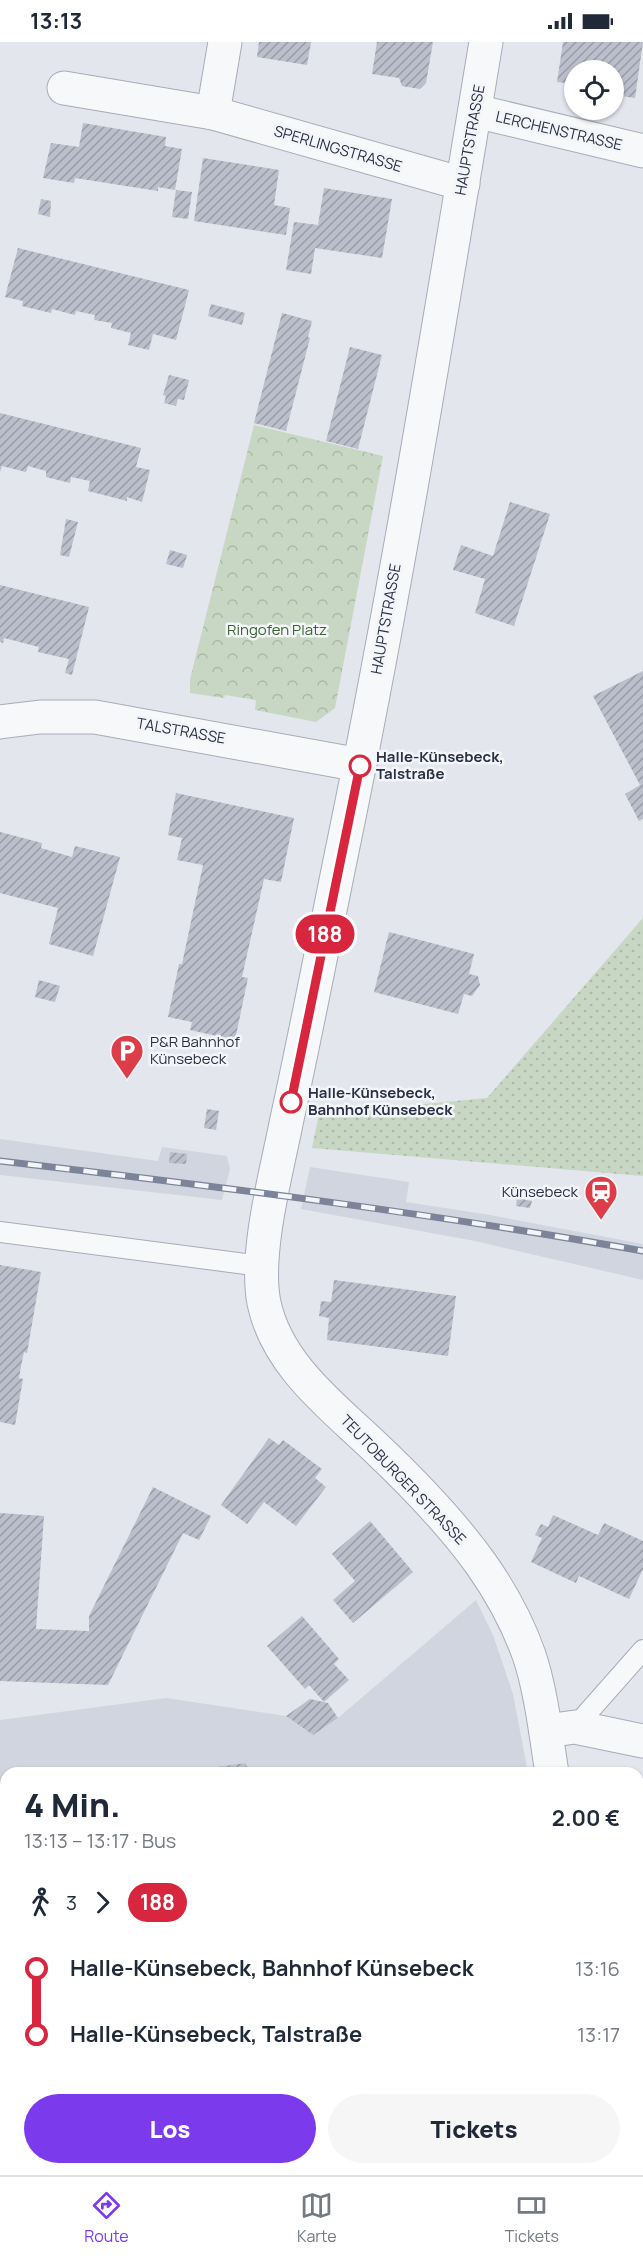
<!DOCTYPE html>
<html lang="de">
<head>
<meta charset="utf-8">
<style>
	:root { --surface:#fff; --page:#f6f6f7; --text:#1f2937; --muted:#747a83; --line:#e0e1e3; --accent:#7c3aed }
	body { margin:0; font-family:Manrope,sans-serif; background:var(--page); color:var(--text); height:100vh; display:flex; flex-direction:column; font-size:22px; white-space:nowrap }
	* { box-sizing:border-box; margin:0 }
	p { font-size:20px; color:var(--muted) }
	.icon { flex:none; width:33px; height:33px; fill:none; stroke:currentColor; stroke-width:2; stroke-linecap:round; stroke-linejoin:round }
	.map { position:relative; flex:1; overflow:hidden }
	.panel { position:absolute; left:0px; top:1725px; width:644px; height:408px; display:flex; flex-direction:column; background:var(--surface); border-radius:18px 18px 0 0; box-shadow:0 2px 4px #0004 }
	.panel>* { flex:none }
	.badge { padding:0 12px; border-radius:20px; font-size:21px; line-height:39px }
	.tools { position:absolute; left:564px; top:18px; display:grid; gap:12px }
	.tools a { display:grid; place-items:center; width:60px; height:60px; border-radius:50%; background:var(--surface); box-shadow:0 2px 4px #0004; font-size:30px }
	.map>.badge { position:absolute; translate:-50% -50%; box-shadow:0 0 0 3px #fff }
	.legs { display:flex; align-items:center; gap:9px; height:66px; padding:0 24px; font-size:20px }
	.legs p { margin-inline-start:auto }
	.head { display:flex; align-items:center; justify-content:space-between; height:102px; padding:0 24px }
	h1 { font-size:33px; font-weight:800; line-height:45px }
	.cta { display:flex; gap:12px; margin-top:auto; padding:12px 24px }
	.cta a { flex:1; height:69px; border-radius:36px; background:var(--accent); color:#fff; font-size:24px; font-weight:800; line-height:69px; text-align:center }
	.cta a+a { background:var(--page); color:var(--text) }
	ul { padding:0 24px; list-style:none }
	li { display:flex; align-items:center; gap:21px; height:66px; font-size:22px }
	li i { display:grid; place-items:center; width:9px; height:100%; margin:0 8px; background:currentColor }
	li i::after { content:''; width:15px; height:15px; margin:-8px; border:4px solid; border-radius:50%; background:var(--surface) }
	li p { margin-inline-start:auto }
	li:first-child i { background:linear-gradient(#0000 50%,currentColor 0) }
	li:last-child i { background:linear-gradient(currentColor 50%,#0000 0) }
	.status { display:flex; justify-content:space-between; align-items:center; height:42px; padding:0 30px; background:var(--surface); direction:ltr }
	.status svg { height:16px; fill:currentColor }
	.tabs { display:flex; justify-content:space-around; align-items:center; height:84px; border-top:2px solid var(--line); background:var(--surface); font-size:16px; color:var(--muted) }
	.tabs a { display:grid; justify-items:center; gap:3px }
	.tabs .active { color:var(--accent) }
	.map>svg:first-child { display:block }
	.built { fill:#d1d5df }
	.grass { fill:url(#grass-dots) }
	.forest { fill:url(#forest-crowns) }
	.building { fill:url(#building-hatch) }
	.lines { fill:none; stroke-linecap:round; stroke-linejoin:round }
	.lane-casing { stroke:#a7acb8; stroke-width:22 }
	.street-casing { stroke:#a7acb8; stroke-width:35 }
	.lane { stroke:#f7f8fa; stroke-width:20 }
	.street { stroke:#f7f8fa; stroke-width:33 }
	.rail-casing { stroke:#7b8498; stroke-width:7 }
	.rail { stroke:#f4f5f9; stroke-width:4.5; stroke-dasharray:14; stroke-linecap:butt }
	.line-1-casing { stroke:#fff; stroke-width:14 }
	.line-1 { stroke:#d7263d; stroke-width:9 }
	.stop-1-dot { fill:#fff; stroke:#d7263d; stroke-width:3 }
	.labels { text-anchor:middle; stroke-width:5; stroke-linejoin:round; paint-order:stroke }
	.street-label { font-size:15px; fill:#293147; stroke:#f4f5f9 }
	.park-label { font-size:15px; fill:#3a6434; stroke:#f4f5f9 }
	.stop-label { font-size:15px; font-weight:bold; fill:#293147; stroke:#f4f5f9; text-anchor:start }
	.poi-label { font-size:15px; fill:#293147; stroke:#f4f5f9; text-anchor:start }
</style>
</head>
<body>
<div class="status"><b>13:13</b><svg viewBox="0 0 49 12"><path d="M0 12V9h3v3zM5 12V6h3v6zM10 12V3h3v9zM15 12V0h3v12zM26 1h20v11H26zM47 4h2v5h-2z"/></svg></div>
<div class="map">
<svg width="643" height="2133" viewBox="0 0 643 2133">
	<defs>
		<pattern id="grass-dots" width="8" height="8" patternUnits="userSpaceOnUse" patternTransform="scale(1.5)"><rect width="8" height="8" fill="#c7d7c3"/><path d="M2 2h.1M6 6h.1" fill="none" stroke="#abb9a9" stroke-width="1.8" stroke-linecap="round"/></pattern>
		<pattern id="forest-crowns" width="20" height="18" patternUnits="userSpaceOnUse" patternTransform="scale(1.5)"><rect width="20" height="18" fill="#c7d7c3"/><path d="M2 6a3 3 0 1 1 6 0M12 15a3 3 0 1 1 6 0" fill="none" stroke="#abb9a9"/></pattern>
		<pattern id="building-hatch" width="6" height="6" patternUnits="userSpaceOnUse" patternTransform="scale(1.5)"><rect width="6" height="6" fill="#babfcb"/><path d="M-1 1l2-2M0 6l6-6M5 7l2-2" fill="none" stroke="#979ca7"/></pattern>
	</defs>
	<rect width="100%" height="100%" fill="#e3e6ed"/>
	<g class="built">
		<path d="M 0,1097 L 158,1119 L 162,1105 L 227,1114 L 230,1127 L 222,1158 L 0,1133 Z"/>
		<path d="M 310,1125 L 409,1140 L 406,1160 L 490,1173 L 643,1202 L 643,1238 L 475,1199 L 301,1167 Z"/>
		<path d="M 476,1558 L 493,1593 L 513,1652 L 528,1731 L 6,1731 L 6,2127 L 588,2127 L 584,2133 L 0,2133 L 0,1678 L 166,1656 L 286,1674 L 313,1693 L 338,1676 Z"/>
	</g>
	<path class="grass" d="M 643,876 L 643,1134 L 312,1106 L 319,1072 L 487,1056 Z"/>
	<path class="forest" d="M 254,383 L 383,414 L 335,666 L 316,680 L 255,668 L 256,658 L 225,653 L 224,656 L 190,651 L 190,637 Z"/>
	<g class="building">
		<path d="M 259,0 L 311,0 L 307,23 L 257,15 Z"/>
		<path d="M 377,0 L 433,0 L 426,41 L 420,47 L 402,44 L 399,36 L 372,32 Z"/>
		<path d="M 563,0 L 643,0 L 635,56 L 614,53 L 614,28 L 574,28 L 574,42 L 557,40 Z"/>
		<path d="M 83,81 L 166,95 L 165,104 L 182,107 L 175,148 L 158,145 L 158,149 L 75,136 L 74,141 L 43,136 L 51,101 L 79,105 Z"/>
		<path d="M 203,116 L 279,128 L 274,163 L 290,166 L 286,193 L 194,179 Z"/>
		<path d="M 324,146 L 392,157 L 382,216 L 315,206 L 311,232 L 286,228 L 294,180 L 318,183 Z"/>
		<path d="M 176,148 L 192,150 L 188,177 L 172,175 Z"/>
		<path d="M 41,157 L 51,159 L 50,175 L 38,172 Z"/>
		<path d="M 18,206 L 189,248 L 176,298 L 153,292 L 149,308 L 128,303 L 131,291 L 111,286 L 112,281 L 94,278 L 95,273 L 76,269 L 75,273 L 52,267 L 51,271 L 22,264 L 23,259 L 5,255 Z"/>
		<path d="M 211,262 L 245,271 L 242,283 L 208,274 Z"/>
		<path d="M 282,271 L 312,279 L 308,295 L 310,296 L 286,389 L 254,381 Z"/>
		<path d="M 350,305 L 382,313 L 358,407 L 326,399 Z"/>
		<path d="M 169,333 L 189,338 L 184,358 L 178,357 L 176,364 L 164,361 L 166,354 L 163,353 Z"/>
		<path d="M 0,371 L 141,406 L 136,425 L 150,428 L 142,460 L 127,455 L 127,459 L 88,449 L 90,439 L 71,435 L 70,441 L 46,435 L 46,429 L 28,424 L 26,430 L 2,424 L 0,430 Z"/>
		<path d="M 510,460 L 550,472 L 514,584 L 475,571 L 485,537 L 453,528 L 461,503 L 493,514 Z"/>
		<path d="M 66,477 L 78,480 L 69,515 L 60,513 Z"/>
		<path d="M 170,508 L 187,513 L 183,526 L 166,522 Z"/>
		<path d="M 0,543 L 89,565 L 72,633 L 65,631 L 69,617 L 38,610 L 39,605 L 4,596 L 3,601 L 0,600 Z"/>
		<path d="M 643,629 L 643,777 L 639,779 L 625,752 L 640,743 L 593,654 Z"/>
		<path d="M 176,751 L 294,776 L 281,840 L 264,837 L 242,935 L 248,936 L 235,998 L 190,988 L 192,980 L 168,975 L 179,922 L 182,922 L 203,823 L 177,818 L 182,796 L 168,793 Z"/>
		<path d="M 0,790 L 42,801 L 41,806 L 72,815 L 75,804 L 120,815 L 93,914 L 49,902 L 58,866 L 0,851 Z"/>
		<path d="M 389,890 L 474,912 L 469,932 L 478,934 L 480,943 L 472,954 L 464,952 L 458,972 L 374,950 Z"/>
		<path d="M 39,938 L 60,944 L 55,960 L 35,955 Z"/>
		<path d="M 207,1067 L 219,1069 L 216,1088 L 204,1086 Z"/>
		<path d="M 170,1110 L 187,1112 L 186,1122 L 169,1121 Z"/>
		<path d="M 517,1156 L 532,1159 L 530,1166 L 516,1164 Z"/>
		<path d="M 0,1223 L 41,1230 L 27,1311 L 24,1310 L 21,1324 L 19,1336 L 23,1337 L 15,1383 L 0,1380 Z"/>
		<path d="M 334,1238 L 456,1254 L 448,1314 L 327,1298 L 329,1276 L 319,1274 L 321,1259 L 331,1260 Z"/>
		<path d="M 269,1396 L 279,1403 L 283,1398 L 322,1427 L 315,1436 L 326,1445 L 296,1484 L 264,1460 L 247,1482 L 221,1463 Z"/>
		<path d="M 153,1445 L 211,1474 L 199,1498 L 183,1491 L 108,1643 L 0,1639 L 0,1471 L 44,1474 L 36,1587 L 89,1589 L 89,1574 Z"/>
		<path d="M 553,1473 L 598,1493 L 604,1481 L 643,1499 L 643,1527 L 629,1557 L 579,1534 L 576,1541 L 531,1520 L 542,1496 L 535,1493 L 541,1482 L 548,1485 Z"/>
		<path d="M 370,1479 L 413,1530 L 353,1581 L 333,1558 L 355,1539 L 332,1512 Z"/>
		<path d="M 302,1574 L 339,1617 L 334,1622 L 349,1638 L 324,1660 L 309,1643 L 305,1647 L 267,1604 Z"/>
		<path d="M 310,1657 L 328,1661 L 338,1676 L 313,1693 L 286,1674 Z"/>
		<path d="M 246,1721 L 248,1731 L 197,1731 L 196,1728 Z"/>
		<path d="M 638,1735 L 643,1736 L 643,1818 L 638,1817 Z"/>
		<path d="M 643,1884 L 643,1932 L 638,1933 L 638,1885 Z"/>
		<path d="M 0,1885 L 6,1885 L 6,2016 L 2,2017 L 0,1999 Z"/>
		<path d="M 401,2127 L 439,2127 L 439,2128 L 402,2133 Z"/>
	</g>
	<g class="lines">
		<g class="lane-casing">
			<g id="lane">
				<path d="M 0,1190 L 261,1224"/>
				<path d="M 575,1685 L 643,1608"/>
				<path d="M 311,2127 L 312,2133"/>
			</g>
		</g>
		<g class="street-casing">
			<g id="street">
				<path d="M 486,0 C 441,271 397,544 341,814 C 323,902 306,990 287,1077 C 277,1128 254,1211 264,1261 C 277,1323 332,1364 375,1405 C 413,1441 451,1480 481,1522 C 500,1549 518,1582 529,1613 C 541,1648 546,1694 552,1731"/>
				<path d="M 64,46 L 213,71 L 463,142"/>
				<path d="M 475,69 L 643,109"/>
				<path d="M 213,71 L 225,0"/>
				<path d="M 0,680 L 40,675 L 95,675 L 360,723"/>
				<path d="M 546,1689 L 575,1685 L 643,1699"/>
				<path d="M 619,2127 L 620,2133"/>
			</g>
		</g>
		<use href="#lane" class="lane"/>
		<use href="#street" class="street"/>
		<g class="rail-casing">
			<path id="rail" d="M 0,1119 C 215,1144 430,1171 643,1209"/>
		</g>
		<use href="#rail" class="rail"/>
	</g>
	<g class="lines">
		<g class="line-1-casing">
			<path id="line-1" d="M 291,1060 L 360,724"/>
		</g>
		<use href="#line-1" class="line-1"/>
	</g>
	<defs>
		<g id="parking-pin" transform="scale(1.725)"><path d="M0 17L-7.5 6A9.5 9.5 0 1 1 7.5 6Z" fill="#dd3d48" stroke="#f4f5f9"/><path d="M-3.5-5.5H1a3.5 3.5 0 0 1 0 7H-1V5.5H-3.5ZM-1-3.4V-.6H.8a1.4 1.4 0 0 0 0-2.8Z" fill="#fff"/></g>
		<g id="station-pin" transform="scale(1.725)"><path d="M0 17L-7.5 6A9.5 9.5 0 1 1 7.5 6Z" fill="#dd3d48" stroke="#f4f5f9"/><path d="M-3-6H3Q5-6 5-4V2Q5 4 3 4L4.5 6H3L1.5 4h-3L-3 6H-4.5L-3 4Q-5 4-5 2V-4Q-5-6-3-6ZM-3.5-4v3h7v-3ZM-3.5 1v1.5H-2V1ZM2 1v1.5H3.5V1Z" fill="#fff"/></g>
	</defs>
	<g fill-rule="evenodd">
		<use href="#parking-pin" x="127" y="1009"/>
		<use href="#station-pin" x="601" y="1150"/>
	</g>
	<g class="stop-1-dot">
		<circle cx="360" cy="724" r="10"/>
		<circle cx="291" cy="1060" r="10"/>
	</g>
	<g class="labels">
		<g class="street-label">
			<text transform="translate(559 89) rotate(13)" y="5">LERCHENSTRASSE</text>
			<text transform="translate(470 98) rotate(-80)" y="5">HAUPTSTRASSE</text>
			<text transform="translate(338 107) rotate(16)" y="5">SPERLINGSTRASSE</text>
			<text transform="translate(386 577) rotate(-80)" y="5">HAUPTSTRASSE</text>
			<text transform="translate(181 689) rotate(10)" y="5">TALSTRASSE</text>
			<text transform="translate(403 1438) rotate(46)" y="5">TEUTOBURGER STRASSE</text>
		</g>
		<g class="park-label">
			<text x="277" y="593">Ringofen Platz</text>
		</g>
		<g class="stop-label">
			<text x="376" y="720">Halle-Künsebeck,<tspan x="376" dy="17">Talstraße</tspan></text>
			<text x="308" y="1056">Halle-Künsebeck,<tspan x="308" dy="17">Bahnhof Künsebeck</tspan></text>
		</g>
		<g class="poi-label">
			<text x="150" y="1005">P&amp;R Bahnhof<tspan x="150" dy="17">Künsebeck</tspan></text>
			<text x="578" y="1155" text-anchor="end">Künsebeck</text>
		</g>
	</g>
</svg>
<div class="tools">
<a><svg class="icon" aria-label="locate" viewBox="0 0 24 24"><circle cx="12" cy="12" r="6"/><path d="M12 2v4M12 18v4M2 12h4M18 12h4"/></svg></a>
</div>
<b class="badge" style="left:325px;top:892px;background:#d7263d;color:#fff">188</b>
<section class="panel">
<div class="head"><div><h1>4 Min.</h1><p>13:13 – 13:17 · Bus</p></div><b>2.00 €</b></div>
<div class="legs"><svg class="icon" aria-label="walk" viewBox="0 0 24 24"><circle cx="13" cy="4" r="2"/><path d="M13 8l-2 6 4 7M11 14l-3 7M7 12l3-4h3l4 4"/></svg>3<svg class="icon" aria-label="forward" viewBox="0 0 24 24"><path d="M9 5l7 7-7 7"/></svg><b class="badge" style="background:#d7263d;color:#fff">188</b></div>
<ul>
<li><i style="color:#d7263d"></i><b>Halle-Künsebeck, Bahnhof Künsebeck</b><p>13:16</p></li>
<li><i style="color:#d7263d"></i><b>Halle-Künsebeck, Talstraße</b><p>13:17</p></li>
</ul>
<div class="cta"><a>Los</a><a>Tickets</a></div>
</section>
</div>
<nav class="tabs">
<a class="active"><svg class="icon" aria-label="directions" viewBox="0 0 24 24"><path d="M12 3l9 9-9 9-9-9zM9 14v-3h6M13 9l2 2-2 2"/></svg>Route</a>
<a><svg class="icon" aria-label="map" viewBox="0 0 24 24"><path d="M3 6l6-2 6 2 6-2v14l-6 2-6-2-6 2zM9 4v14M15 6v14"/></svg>Karte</a>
<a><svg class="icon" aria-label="tickets" viewBox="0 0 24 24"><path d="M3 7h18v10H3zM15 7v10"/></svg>Tickets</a>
</nav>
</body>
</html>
